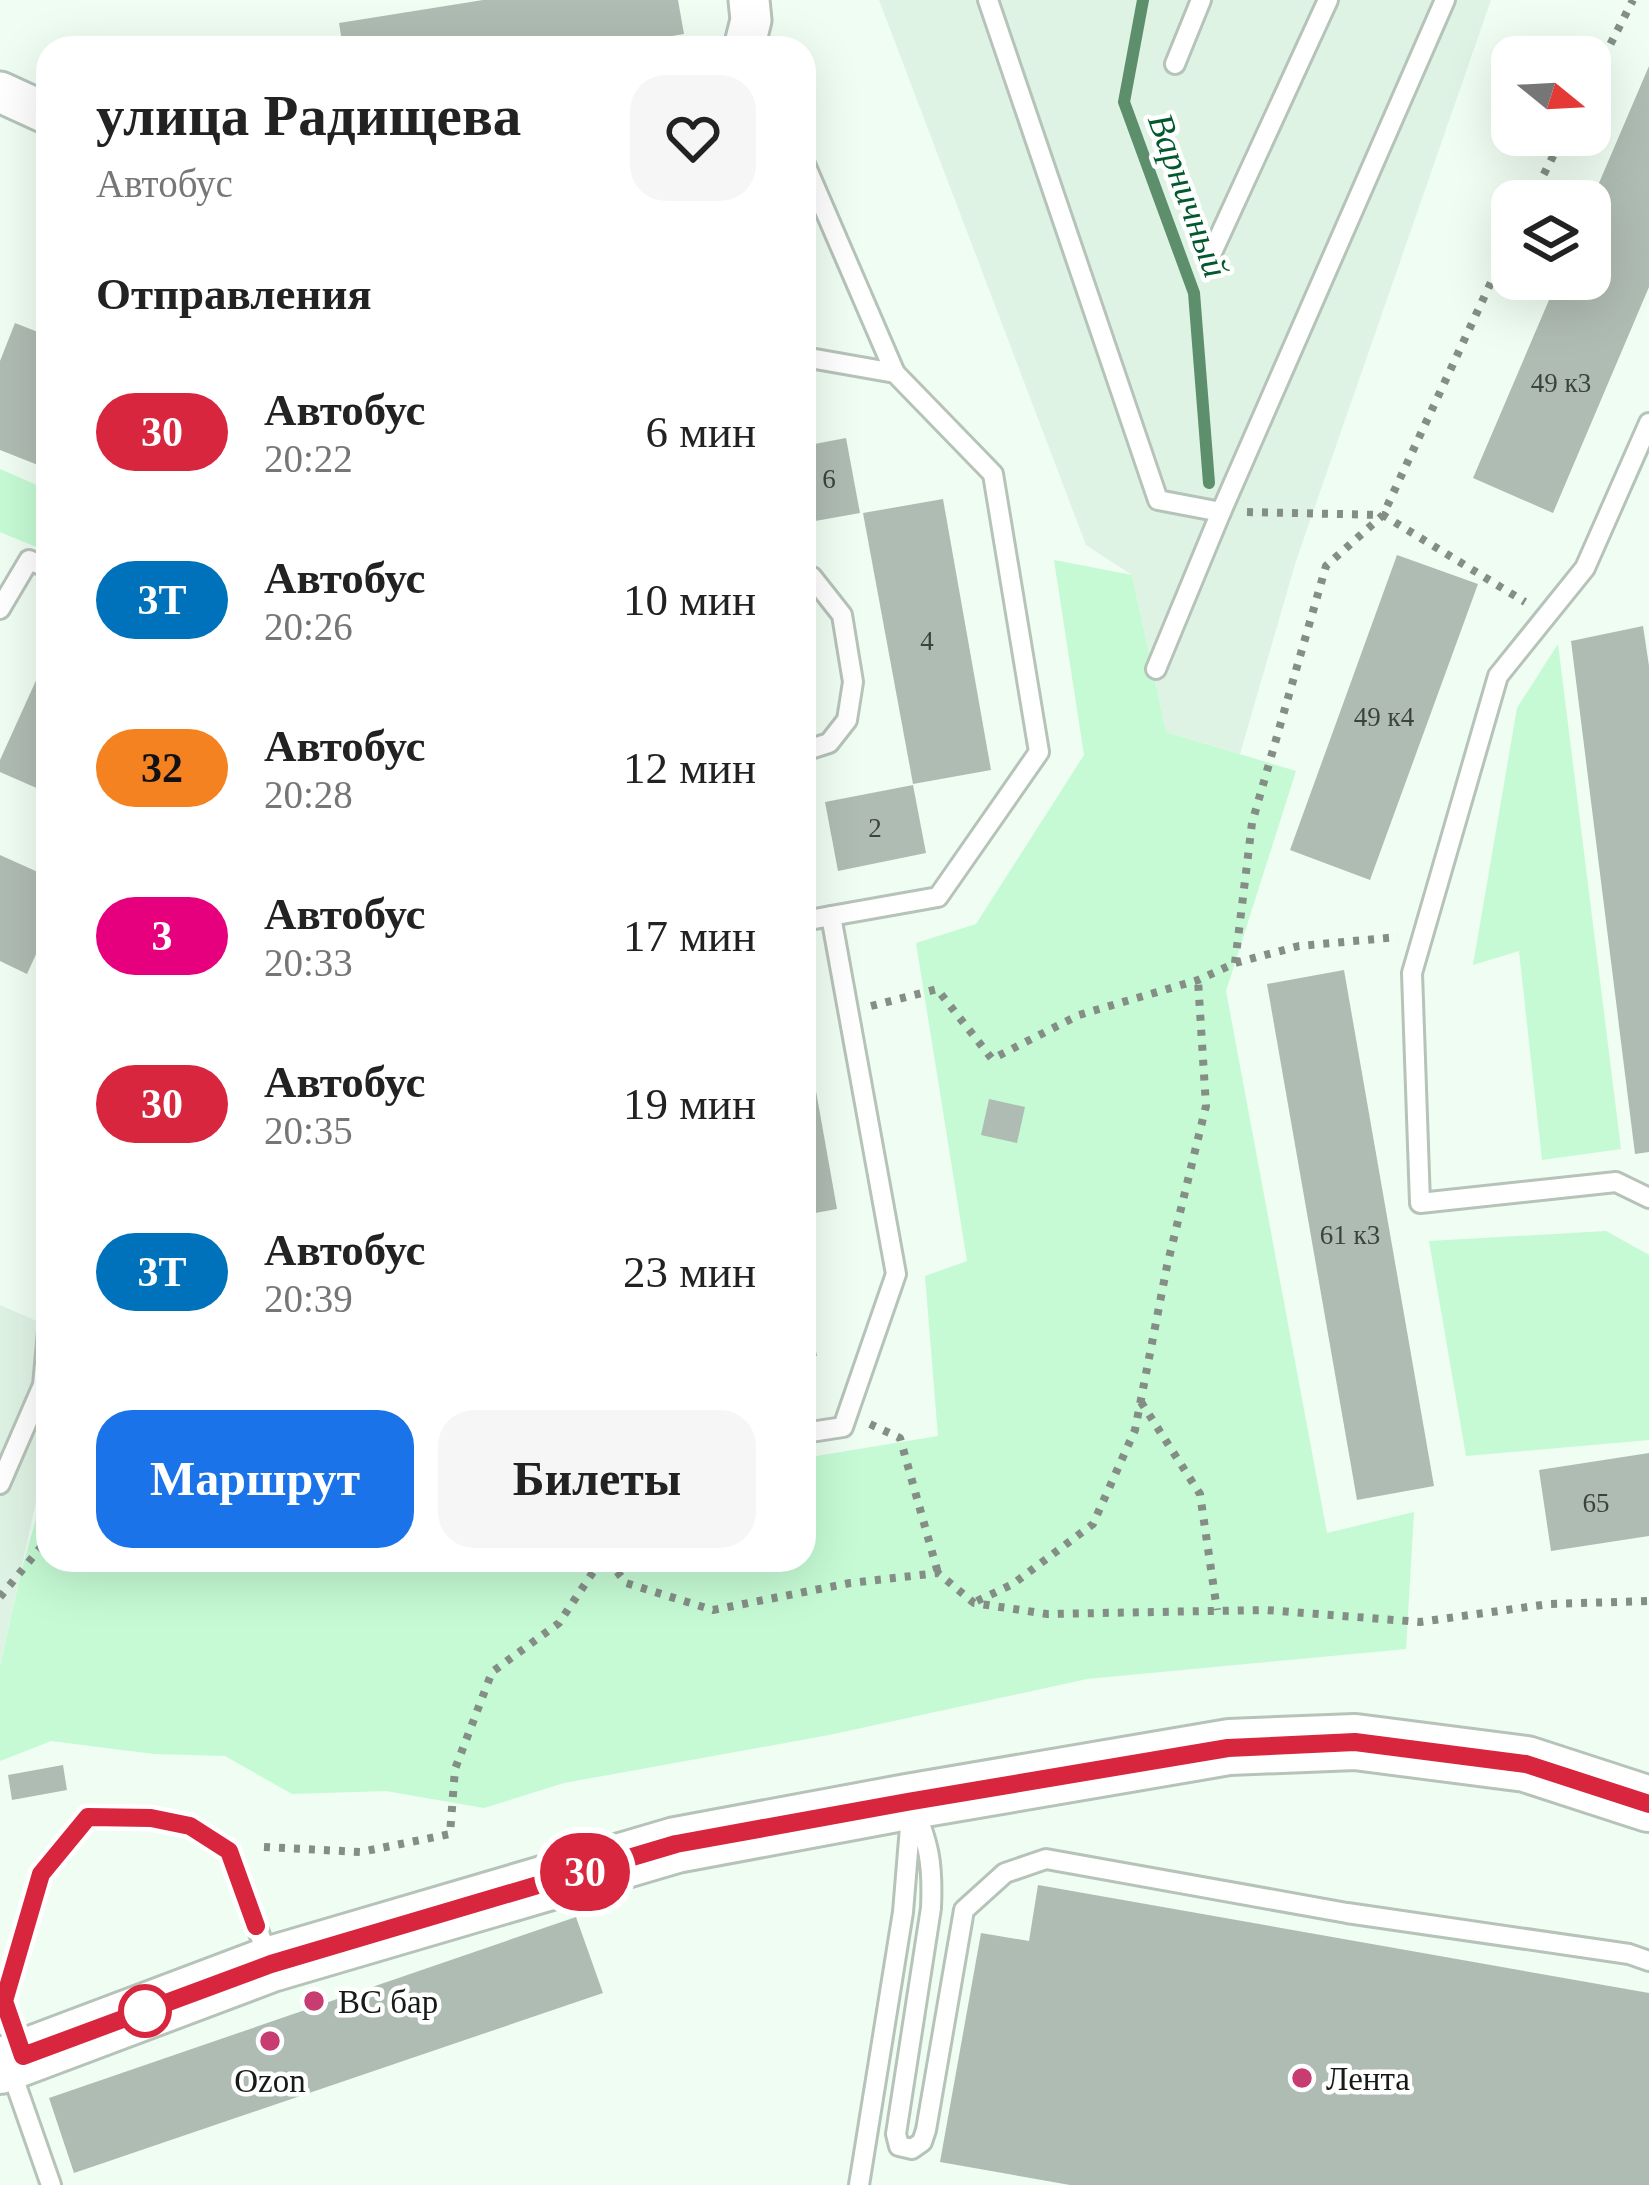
<!DOCTYPE html>
<html lang="ru">
<head>
<meta charset="utf-8">
<style>
	:root { --surface:#fff; --page:#f6f6f6; --text:#222; --muted:#767676; --accent:#1a73e8 }
	body { margin:0; font-family:"Times New Roman",serif; background:var(--page); color:var(--text); height:100vh; display:flex; flex-direction:column; font-size:45px; white-space:nowrap }
	* { box-sizing:border-box; margin:0 }
	p { font-size:39px; color:var(--muted) }
	.icon { flex:none; width:66px; height:66px; fill:none; stroke:currentColor; stroke-width:2; stroke-linecap:round; stroke-linejoin:round }
	.map { position:relative; flex:1; overflow:hidden }
	.details { position:absolute; left:36px; top:36px; width:780px; height:1536px; display:flex; flex-direction:column; background:var(--surface); border-radius:36px; box-shadow:0 12px 48px #0002 }
	.details>* { flex:none }
	.badge { padding:0 24px; border-radius:39px; font-size:42px; line-height:78px }
	.needle { width:78px; rotate:108deg }
	.buttons { position:absolute; left:1491px; top:36px; display:grid; gap:24px }
	.buttons a { display:grid; place-items:center; width:120px; height:120px; border-radius:24px; background:var(--surface); box-shadow:0 12px 48px #0002; font-size:60px }
	.map>.badge { position:absolute; translate:-50% -50%; box-shadow:0 0 0 6px #fff }
	h2 { padding:0 60px; font-size:45px; line-height:108px }
	.round { display:grid; place-items:center; flex:none; width:126px; height:126px; border-radius:36px; background:var(--page) }
	.summary { display:flex; align-items:center; justify-content:space-between; height:204px; padding:0 60px }
	h1 { font-size:57px; font-weight:700; line-height:90px }
	.action { display:flex; gap:24px; margin-top:auto; padding:24px 60px }
	.action a { flex:1; height:138px; border-radius:36px; background:var(--accent); color:#fff; font-size:48px; font-weight:700; line-height:138px; text-align:center }
	.action a+a { background:var(--page); color:var(--text) }
	ul { padding:0; list-style:none }
	li { display:flex; align-items:center; gap:36px; height:168px; padding:0 60px }
	li div { flex:1 }
	li b { display:block; font-size:45px }
	li em { font-style:normal }
	li .badge { min-width:132px; font-weight:700; text-align:center }
	.map>svg:first-child { display:block }
	.built { fill:#dff3e4 }
	.green { fill:#c5fad4 }
	.lines { fill:none; stroke-linecap:round; stroke-linejoin:round }
	.stream { stroke:#5d8f6d; stroke-width:12 }
	.building { fill:#afbcb3 }
	.lane-casing { stroke:#b6c3b9; stroke-width:24 }
	.street-casing { stroke:#b6c3b9; stroke-width:45 }
	.secondary-casing { stroke:#b6c3b9; stroke-width:60 }
	.path { stroke:#848e86; stroke-width:8; stroke-dasharray:6 9; stroke-linecap:butt }
	.lane { stroke:#fff; stroke-width:18 }
	.street { stroke:#fff; stroke-width:39 }
	.secondary { stroke:#fff; stroke-width:54 }
	.line-casing { stroke:#fff; stroke-width:27 }
	.line { stroke:#d7263d; stroke-width:18 }
	.poi-dot { fill:#c83d71; stroke:#fff; stroke-width:4.5 }
	.stop-dot { fill:#fff; stroke:#d7263d; stroke-width:6 }
	.labels { text-anchor:middle; stroke-width:9; stroke-linejoin:round; paint-order:stroke }
	.number-label { font-size:27px; fill:#3c433e }
	.poi-label { font-size:33px; fill:#161b17; stroke:#fff; text-anchor:start }
	.water-label { font-size:36px; font-style:italic; fill:#03592e; stroke:#fff }
</style>
</head>
<body>
<div class="map">
<svg width="1649" height="2185" viewBox="0 0 1649 2185">
	<rect width="100%" height="100%" fill="#effdf2"/>
	<g class="built">
		<path d="M 879,0 L 1491,0 L 1296,561 L 1240,754 L 1166,732 L 1132,575 L 1086,545 Z"/>
		<path d="M 0,1305 L 48,1326 L 48,1446 L 0,1667 Z"/>
	</g>
	<g class="green">
		<path d="M 0,469 L 48,490 L 48,552 L 0,532 Z"/>
		<path d="M 1054,560 L 1132,575 L 1166,732 L 1296,771 L 1226,991 L 1327,1533 L 1414,1512 L 1406,1649 L 1087,1679 L 829,1735 L 564,1783 L 484,1808 L 386,1791 L 292,1794 L 225,1756 L 154,1754 L 51,1741 L 0,1761 L 0,1667 L 21,1572 L 48,1476 L 48,1560 L 804,1560 L 804,1458 L 938,1436 L 925,1276 L 967,1261 L 916,943 L 976,924 L 1084,755 Z"/>
		<path d="M 1558,644 L 1621,1149 L 1542,1160 L 1519,951 L 1473,965 L 1517,708 Z"/>
		<path d="M 1606,1231 L 1649,1255 L 1649,1440 L 1466,1456 L 1429,1241 Z"/>
	</g>
	<g class="lines">
		<path class="stream" d="M 1143,0 L 1124,102 L 1194,293 L 1209,483"/>
	</g>
	<g class="building">
		<path d="M 483,0 L 678,0 L 684,34 L 618,45 L 618,48 L 343,48 L 339,23 Z"/>
		<path d="M 1649,66 L 1649,287 L 1553,513 L 1473,478 L 1558,279 L 1590,279 L 1590,204 Z"/>
		<path d="M 15,323 L 48,336 L 48,469 L 0,450 L 0,361 Z"/>
		<path d="M 846,438 L 860,513 L 804,523 L 804,446 Z"/>
		<path d="M 943,499 L 991,770 L 913,784 L 863,513 Z"/>
		<path d="M 1397,555 L 1478,584 L 1370,880 L 1290,850 Z"/>
		<path d="M 1643,626 L 1649,666 L 1649,1152 L 1635,1154 L 1571,641 Z"/>
		<path d="M 48,654 L 48,793 L 0,772 L 0,760 Z"/>
		<path d="M 913,785 L 926,853 L 838,871 L 825,802 Z"/>
		<path d="M 0,855 L 40,873 L 48,857 L 48,928 L 27,974 L 0,961 Z"/>
		<path d="M 1344,970 L 1434,1486 L 1357,1500 L 1267,984 Z"/>
		<path d="M 804,1035 L 806,1035 L 837,1209 L 804,1215 Z"/>
		<path d="M 989,1099 L 1025,1107 L 1017,1143 L 981,1135 Z"/>
		<path d="M 804,1299 L 806,1299 L 817,1356 L 804,1358 Z"/>
		<path d="M 1649,1453 L 1649,1536 L 1551,1551 L 1539,1470 Z"/>
		<path d="M 63,1765 L 67,1790 L 12,1800 L 8,1775 Z"/>
		<path d="M 1038,1885 L 1649,1993 L 1649,2185 L 1070,2185 L 940,2162 L 981,1933 L 1029,1941 Z"/>
		<path d="M 576,1917 L 603,1993 L 74,2173 L 49,2098 Z"/>
	</g>
	<g class="lines">
		<g class="lane-casing">
			<g id="lane">
				<path d="M 988,0 L 1158,500 L 1221,512"/>
				<path d="M 1175,64 L 1201,0"/>
				<path d="M 804,162 L 895,373"/>
				<path d="M 1209,259 L 1328,0"/>
				<path d="M 804,357 L 895,373 L 993,474 L 1039,752 L 938,897 L 831,916 L 896,1274 L 843,1427 L 804,1433"/>
				<path d="M 1649,423 L 1585,568 L 1498,676 L 1412,973 L 1420,1203 L 1616,1182 L 1649,1198"/>
				<path d="M 804,578 L 812,577 L 842,615 L 853,682 L 847,720 L 829,743 L 804,751"/>
				<path d="M 0,609 L 29,560 L 48,568"/>
				<path d="M 1156,669 L 1221,512 L 1445,0"/>
				<path d="M 804,921 L 831,916"/>
				<path d="M 0,1484 L 43,1385 L 48,1331"/>
				<path d="M 22,2052 L 3,2001 L 41,1874 L 88,1817 L 151,1818 L 190,1826 L 229,1851 L 269,1960"/>
				<path d="M 9,2065 L 51,2185"/>
				<path d="M 859,2185 L 903,1912 L 912,1803 C 929,1844 933,1863 931,1908 L 896,2134 L 899,2146 L 912,2149 L 922,2142 L 926,2130 L 964,1910 L 1005,1873 L 1046,1859 L 1347,1913 L 1629,1954 L 1649,1961"/>
			</g>
		</g>
		<g class="street-casing">
			<g id="street">
				<path d="M 744,48 L 751,20 L 749,0"/>
				<path d="M 0,92 L 48,114"/>
			</g>
		</g>
		<g class="secondary-casing">
			<path id="secondary" d="M 0,2066 L 271,1964 L 676,1845 L 907,1802 L 1229,1747 L 1355,1742 L 1526,1764 L 1649,1804"/>
		</g>
		<g class="path">
			<path d="M 1590,84 L 1633,0"/>
			<path d="M 1530,201 L 1564,135"/>
			<path d="M 1247,512 L 1383,515 L 1525,602"/>
			<path d="M 1235,963 L 1252,823 L 1326,566 L 1383,515 L 1512,237"/>
			<path d="M 871,1006 L 937,989 L 992,1059 L 1079,1015 L 1198,980 L 1235,963 L 1299,946 L 1398,937"/>
			<path d="M 1141,1402 L 1200,1494 L 1217,1610"/>
			<path d="M 870,1424 L 900,1438 L 938,1573"/>
			<path d="M 608,1560 L 626,1583 L 713,1610 L 850,1583 L 938,1573 L 974,1603 L 1047,1614 L 1266,1610 L 1420,1622 L 1549,1604 L 1649,1601"/>
			<path d="M 0,1597 L 41,1547 L 48,1531"/>
			<path d="M 977,1601 L 1013,1584 L 1093,1524 L 1135,1430 L 1167,1266 L 1206,1106 L 1198,980"/>
			<path d="M 264,1847 L 361,1852 L 450,1834 L 455,1769 L 492,1672 L 559,1623 L 601,1560"/>
		</g>
		<use href="#lane" class="lane"/>
		<use href="#street" class="street"/>
		<use href="#secondary" class="secondary"/>
	</g>
	<g class="lines">
		<g class="line-casing">
			<path id="line" d="M 256,1926 L 229,1851 L 190,1826 L 151,1818 L 88,1817 L 41,1874 L 4,2001 L 23,2056 L 271,1964 L 676,1844 L 907,1802 L 1228,1748 L 1355,1742 L 1526,1764 L 1649,1804"/>
		</g>
		<use href="#line" class="line"/>
	</g>
	<g class="poi-dot">
		<circle cx="314" cy="2001" r="12"/>
		<circle cx="270" cy="2041" r="12"/>
		<circle cx="1302" cy="2078" r="12"/>
	</g>
	<circle class="stop-dot" cx="145" cy="2011" r="24"/>
	<g class="labels">
		<g class="number-label">
			<text x="1561" y="392">49 к3</text>
			<text x="829" y="488">6</text>
			<text x="927" y="650">4</text>
			<text x="1384" y="726">49 к4</text>
			<text x="875" y="837">2</text>
			<text x="1350" y="1244">61 к3</text>
			<text x="1596" y="1512">65</text>
		</g>
		<g class="poi-label">
			<text x="338" y="2013">BC бар</text>
			<text x="1326" y="2090">Лента</text>
			<text x="270" y="2092" text-anchor="middle">Ozon</text>
		</g>
		<g class="water-label">
			<text transform="translate(1189 195) rotate(70)" y="13">Варничный</text>
		</g>
	</g>
</svg>
<div class="buttons">
<a><svg class="needle" viewBox="-14 -14 28 28"><path d="M0-13l5 13h-10z" fill="#e53935"/><path d="M0 13l5-13h-10z" fill="#767676"/></svg></a>
<a><svg class="icon" aria-label="layers" viewBox="0 0 24 24"><path d="M12 4l9 5-9 5-9-5zM3 14l9 5 9-5"/></svg></a>
</div>
<b class="badge" style="left:585px;top:1872px;background:#d7263d;color:#fff">30</b>
<section class="details">
<div class="summary"><div><h1>улица Радищева</h1><p>Автобус</p></div><a class="round"><svg class="icon" aria-label="heart" viewBox="0 0 24 24"><path d="M12 20l-8-8c-3-5 5-10 8-4 3-6 11-1 8 4z"/></svg></a></div>
<h2>Отправления</h2>
<ul>
<li><span class="badge" style="background:#d7263d;color:#fff">30</span><div><b>Автобус</b><p>20:22</p></div><em>6 мин</em></li>
<li><span class="badge" style="background:#0072bc;color:#fff">3Т</span><div><b>Автобус</b><p>20:26</p></div><em>10 мин</em></li>
<li><span class="badge" style="background:#f58220;color:#111">32</span><div><b>Автобус</b><p>20:28</p></div><em>12 мин</em></li>
<li><span class="badge" style="background:#e6007e;color:#fff">3</span><div><b>Автобус</b><p>20:33</p></div><em>17 мин</em></li>
<li><span class="badge" style="background:#d7263d;color:#fff">30</span><div><b>Автобус</b><p>20:35</p></div><em>19 мин</em></li>
<li><span class="badge" style="background:#0072bc;color:#fff">3Т</span><div><b>Автобус</b><p>20:39</p></div><em>23 мин</em></li>
</ul>
<div class="action"><a>Маршрут</a><a>Билеты</a></div>
</section>
</div>
</body>
</html>
